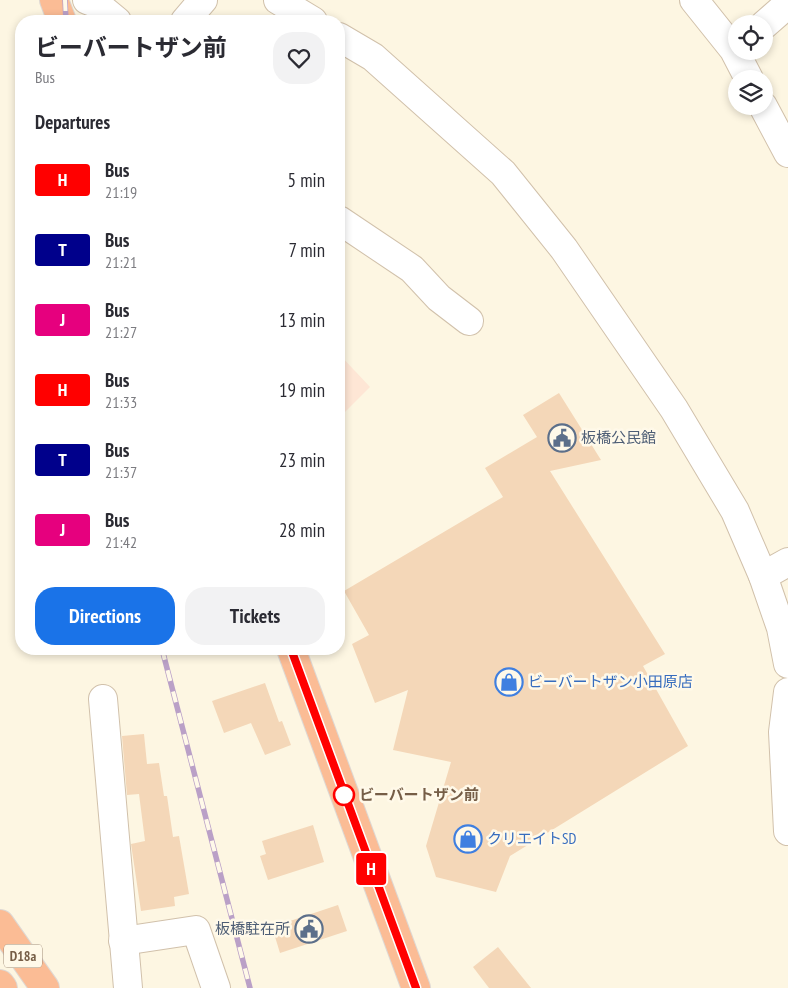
<!DOCTYPE html>
<html lang="en">
<head>
<meta charset="utf-8">
<style>
	:root { --surface:#fff; --page:#f2f2f3; --text:#2b2b33; --muted:#7c7c81; --accent:#1a73e8 }
	body { margin:0; font-family:"PT Sans Narrow","Noto Sans JP",sans-serif; background:var(--page); color:var(--text); height:100vh; display:flex; flex-direction:column; font-size:19px; white-space:nowrap }
	* { box-sizing:border-box; margin:0 }
	p { font-size:16px; color:var(--muted) }
	.icon { flex:none; width:28px; height:28px; fill:none; stroke:currentColor; stroke-width:2; stroke-linecap:round; stroke-linejoin:round }
	.map { position:relative; flex:1; overflow:hidden }
	.side { position:absolute; left:15px; top:15px; width:330px; height:640px; display:flex; flex-direction:column; background:var(--surface); border-radius:20px; box-shadow:0 2px 8px #0003 }
	.side>* { flex:none }
	.badge { padding:0 10px; border-radius:4px; font-size:18px; line-height:32px }
	.buttons { position:absolute; left:728px; top:15px; display:grid; gap:10px }
	.buttons a { display:grid; place-items:center; width:45px; height:45px; border-radius:50%; background:var(--surface); box-shadow:0 2px 8px #0003; font-size:25px }
	.map>.badge { position:absolute; translate:-50% -50%; box-shadow:0 0 0 2px #fff }
	h2 { padding:0 20px; font-size:19px; line-height:45px }
	.round { display:grid; place-items:center; flex:none; width:52px; height:52px; border-radius:20px; background:var(--page) }
	.headline { display:flex; align-items:center; justify-content:space-between; height:85px; padding:0 20px }
	h1 { font-size:24px; font-weight:700; line-height:38px }
	.cta { display:flex; gap:10px; margin-top:auto; padding:10px 20px }
	.cta a { flex:1; height:58px; border-radius:20px; background:var(--accent); color:#fff; font-size:20px; font-weight:700; line-height:58px; text-align:center }
	.cta a+a { background:var(--page); color:var(--text) }
	ul { padding:0; list-style:none }
	li { display:flex; align-items:center; gap:15px; height:70px; padding:0 20px }
	li div { flex:1 }
	li b { display:block; font-size:19px }
	li em { font-style:normal }
	li .badge { min-width:55px; font-weight:700; text-align:center }
	.map>svg:first-child { display:block }
	.commercial { fill:#fee6d5 }
	.building { fill:#f4d7b8 }
	.lines { fill:none; stroke-linecap:round; stroke-linejoin:round }
	.minor-casing { stroke:#d1c1ab; stroke-width:30 }
	.highway-casing { stroke:#ded8d3; stroke-width:30 }
	.minor { stroke:#fff; stroke-width:28 }
	.highway { stroke:#fbbc95; stroke-width:28 }
	.rail-casing { stroke:#baa0c7; stroke-width:5.5 }
	.rail { stroke:#fff9e9; stroke-width:4; stroke-dasharray:11; stroke-linecap:butt }
	.line-casing { stroke:#fff; stroke-width:11 }
	.line { stroke:#f00; stroke-width:8 }
	.stop-dot { fill:#fff; stroke:#f00; stroke-width:2.5 }
	.labels { text-anchor:middle; stroke-width:5; stroke-linejoin:round; paint-order:stroke }
	.shield { fill:#fff9e9; stroke:#9f8c78; stroke-width:1 }
	.shield-label { font-size:14px; font-weight:bold; fill:#765e47 }
	.service-label { font-size:15px; fill:#4e5e75; stroke:#fff9e9; text-anchor:start }
	.shop-label { font-size:15px; fill:#366cbe; stroke:#fff9e9; text-anchor:start }
	.stop-label { font-size:15px; font-weight:bold; fill:#765e47; stroke:#fff9e9; text-anchor:start }
</style>
</head>
<body>
<div class="map">
<svg width="788" height="988" viewBox="0 0 788 988">
	<rect width="100%" height="100%" fill="#fdf6e2"/>
	<path class="commercial" d="M 339,354 L 370,387 L 339,418 Z"/>
	<g class="building">
		<path d="M 559,393 L 601,460 L 550,471 L 665,654 L 643,666 L 688,746 L 510,856 L 496,892 L 436,877 L 426,846 L 451,762 L 393,750 L 408,690 L 375,703 L 352,644 L 369,635 L 344,591 L 503,497 L 485,468 L 537,437 L 523,415 Z"/>
		<path d="M 265,683 L 279,722 L 282,721 L 291,745 L 265,755 L 251,723 L 224,733 L 212,701 Z"/>
		<path d="M 144,734 L 147,764 L 159,763 L 164,796 L 167,796 L 173,837 L 179,836 L 189,894 L 174,897 L 175,906 L 141,911 L 131,844 L 145,841 L 139,794 L 127,795 L 122,736 Z"/>
		<path d="M 313,825 L 324,862 L 268,880 L 260,856 L 266,854 L 262,841 Z"/>
		<path d="M 338,905 L 347,931 L 280,953 L 272,927 Z"/>
		<path d="M 498,947 L 531,988 L 489,988 L 473,967 Z"/>
	</g>
	<g class="lines">
		<g class="minor-casing">
			<g id="minor">
				<path d="M 87,0 L 95,3 L 117,21"/>
				<path d="M 278,0 L 313,21"/>
				<path d="M 694,0 L 734,50 L 749,79"/>
				<path d="M 185,21 L 203,0"/>
				<path d="M 764,25 L 788,4"/>
				<path d="M 339,37 L 373,57 L 503,173 L 564,249 L 674,409 L 735,511 L 763,576 L 781,628 L 788,664"/>
				<path d="M 763,106 L 788,153"/>
				<path d="M 339,220 L 412,269 L 439,298 L 469,321"/>
				<path d="M 763,576 L 788,562"/>
				<path d="M 788,692 L 783,732 L 788,831"/>
				<path d="M 103,699 L 128,988"/>
				<path d="M 123,941 L 196,930 L 216,988"/>
			</g>
		</g>
		<g class="highway-casing">
			<g id="highway">
				<path d="M 54,0 L 62,21"/>
				<path d="M 291,649 L 416,988"/>
				<path d="M 0,924 L 45,988"/>
				<path d="M 0,984 L 3,988"/>
			</g>
		</g>
		<use href="#minor" class="minor"/>
		<use href="#highway" class="highway"/>
		<g class="rail-casing">
			<g id="rail">
				<path d="M 65,0 L 66,21"/>
				<path d="M 162,649 L 250,988"/>
			</g>
		</g>
		<use href="#rail" class="rail"/>
	</g>
	<g class="lines">
		<g class="line-casing">
			<path id="line" d="M 291,649 L 416,988"/>
		</g>
		<use href="#line" class="line"/>
	</g>
	<defs>
		<g id="civic-ring" transform="scale(1.4375)"><circle r="9.5" fill="#fff9e9" stroke="#5c6f8a" stroke-width="1.5"/><path d="M-.6-6.5H3V-4.5H.6V-3L4-1V1h2V6H-6V1h2V-1L-.6-3ZM-1.2 2.5V6h2.4V2.5Z" fill="#5c6f8a"/></g>
		<g id="shop-ring" transform="scale(1.4375)"><circle r="9.5" fill="#fff9e9" stroke="#3f7fe0" stroke-width="1.5"/><path d="M-5-2.5h2.3a2.7 3.5 0 0 1 5.4 0H5L5.5 6h-11ZM-1.5-2.5h3a1.5 2.3 0 0 0-3 0Z" fill="#3f7fe0"/></g>
	</defs>
	<g fill-rule="evenodd">
		<use href="#civic-ring" x="562" y="438"/>
		<use href="#shop-ring" x="509" y="682"/>
		<use href="#shop-ring" x="468" y="839"/>
		<use href="#civic-ring" x="309" y="929"/>
	</g>
	<circle class="stop-dot" cx="344" cy="795" r="10"/>
	<g class="labels">
		<rect class="shield" x="4" y="944.5" width="38" height="23" rx="4"/>
		<g class="shield-label">
			<text x="23" y="961">D18a</text>
		</g>
		<g class="service-label">
			<text x="581" y="443">板橋公民館</text>
			<text x="290" y="934" text-anchor="end">板橋駐在所</text>
		</g>
		<g class="shop-label">
			<text x="528" y="687">ビーバートザン小田原店</text>
			<text x="487" y="844">クリエイトSD</text>
		</g>
		<g class="stop-label">
			<text x="359" y="800">ビーバートザン前</text>
		</g>
	</g>
</svg>
<div class="buttons">
<a><svg class="icon" aria-label="locate" viewBox="0 0 24 24"><circle cx="12" cy="12" r="6"/><path d="M12 2v4M12 18v4M2 12h4M18 12h4"/></svg></a>
<a><svg class="icon" aria-label="layers" viewBox="0 0 24 24"><path d="M12 4l9 5-9 5-9-5zM3 14l9 5 9-5"/></svg></a>
</div>
<b class="badge" style="left:371px;top:869px;background:#f00;color:#fff">H</b>
<section class="side">
<div class="headline"><div><h1>ビーバートザン前</h1><p>Bus</p></div><a class="round"><svg class="icon" aria-label="heart" viewBox="0 0 24 24"><path d="M12 20l-8-8c-3-5 5-10 8-4 3-6 11-1 8 4z"/></svg></a></div>
<h2>Departures</h2>
<ul>
<li><span class="badge" style="background:#f00;color:#fff">H</span><div><b>Bus</b><p>21:19</p></div><em>5 min</em></li>
<li><span class="badge" style="background:#00008b;color:#fff">T</span><div><b>Bus</b><p>21:21</p></div><em>7 min</em></li>
<li><span class="badge" style="background:#e6007e;color:#fff">J</span><div><b>Bus</b><p>21:27</p></div><em>13 min</em></li>
<li><span class="badge" style="background:#f00;color:#fff">H</span><div><b>Bus</b><p>21:33</p></div><em>19 min</em></li>
<li><span class="badge" style="background:#00008b;color:#fff">T</span><div><b>Bus</b><p>21:37</p></div><em>23 min</em></li>
<li><span class="badge" style="background:#e6007e;color:#fff">J</span><div><b>Bus</b><p>21:42</p></div><em>28 min</em></li>
</ul>
<div class="cta"><a>Directions</a><a>Tickets</a></div>
</section>
</div>
</body>
</html>
